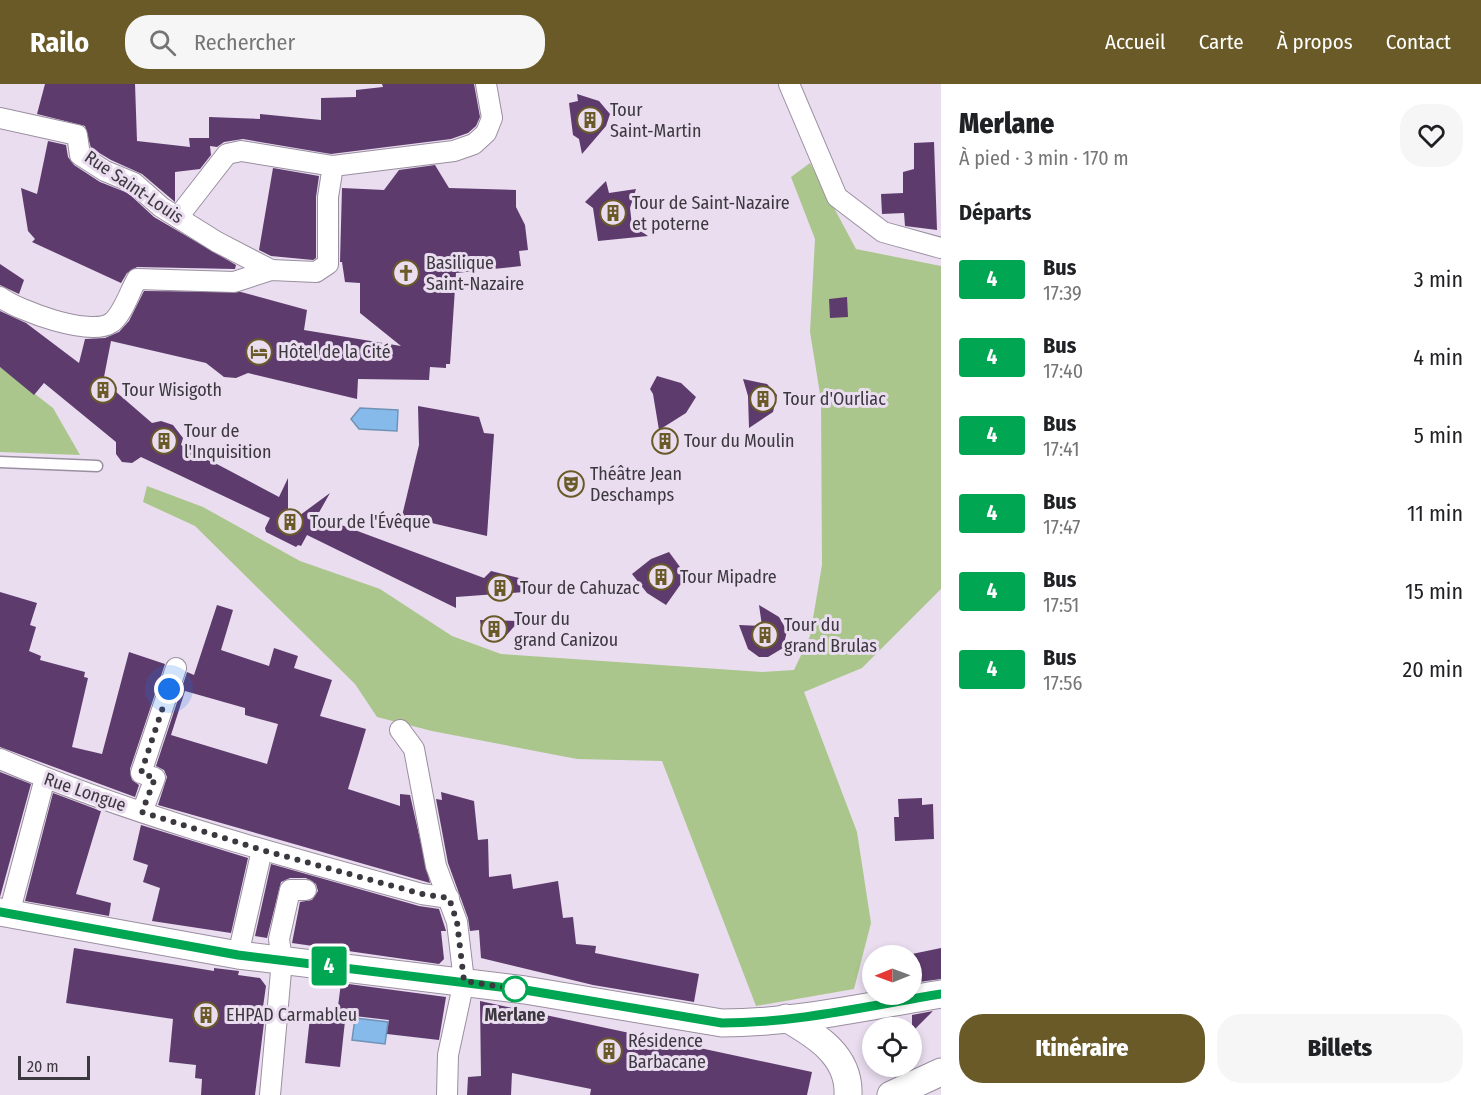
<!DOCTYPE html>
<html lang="fr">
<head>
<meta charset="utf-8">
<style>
	:root { --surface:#fff; --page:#f6f6f6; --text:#202124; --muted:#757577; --accent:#695a28 }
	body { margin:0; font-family:"Fira Sans Condensed",sans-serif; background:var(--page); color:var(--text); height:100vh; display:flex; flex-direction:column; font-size:22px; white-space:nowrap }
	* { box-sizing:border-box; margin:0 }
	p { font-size:20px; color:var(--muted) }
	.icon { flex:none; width:33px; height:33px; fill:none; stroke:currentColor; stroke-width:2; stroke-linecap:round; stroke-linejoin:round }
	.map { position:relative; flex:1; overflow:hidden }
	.side { display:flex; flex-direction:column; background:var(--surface); width:540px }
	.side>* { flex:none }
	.badge { padding:0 12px; border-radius:4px; font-size:21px; line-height:39px }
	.needle { width:39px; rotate:269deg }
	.controls { position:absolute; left:862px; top:861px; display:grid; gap:12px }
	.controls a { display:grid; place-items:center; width:60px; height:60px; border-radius:50%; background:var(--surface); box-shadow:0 3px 9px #0003; font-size:30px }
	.scale { position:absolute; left:18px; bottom:15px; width:72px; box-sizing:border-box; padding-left:6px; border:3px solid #3c383f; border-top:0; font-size:16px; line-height:21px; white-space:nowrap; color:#3c383f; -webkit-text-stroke:4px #e9ddef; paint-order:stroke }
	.you { position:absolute; width:30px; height:30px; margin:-15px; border:4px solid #fff; border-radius:50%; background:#1a73e8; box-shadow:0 0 0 9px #1a73e833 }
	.map>.badge { position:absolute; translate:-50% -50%; box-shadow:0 0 0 3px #fff }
	h2 { padding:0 18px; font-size:22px; line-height:54px }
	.round { display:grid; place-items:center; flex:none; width:63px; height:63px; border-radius:24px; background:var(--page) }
	.head { display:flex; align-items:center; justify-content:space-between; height:102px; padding:0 18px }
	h1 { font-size:28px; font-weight:800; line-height:45px }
	.action { display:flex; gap:12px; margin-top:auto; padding:12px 18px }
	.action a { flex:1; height:69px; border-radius:24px; background:var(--accent); color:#fff; font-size:24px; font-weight:800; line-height:69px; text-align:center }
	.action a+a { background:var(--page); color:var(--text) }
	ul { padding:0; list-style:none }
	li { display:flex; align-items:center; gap:18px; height:78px; padding:0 18px }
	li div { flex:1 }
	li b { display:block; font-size:22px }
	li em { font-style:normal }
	li .badge { min-width:66px; font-weight:700; text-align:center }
	header { display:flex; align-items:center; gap:36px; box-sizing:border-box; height:84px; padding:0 30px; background:var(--accent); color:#fff }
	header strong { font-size:28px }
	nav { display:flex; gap:33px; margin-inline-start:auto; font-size:21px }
	.search { width:420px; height:54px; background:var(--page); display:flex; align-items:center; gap:15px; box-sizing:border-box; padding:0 21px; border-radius:24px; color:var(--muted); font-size:22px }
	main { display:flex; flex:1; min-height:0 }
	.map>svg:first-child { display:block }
	.green { fill:#abc68c }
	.water { fill:#85baeb; stroke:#6f93b7; stroke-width:1.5 }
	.building { fill:#5e3b6d; fill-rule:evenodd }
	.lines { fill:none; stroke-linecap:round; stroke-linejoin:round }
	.lane-casing { stroke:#9a8fa0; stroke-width:13 }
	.street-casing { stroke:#9a8fa0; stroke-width:22 }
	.secondary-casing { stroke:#9a8fa0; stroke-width:29 }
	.lane { stroke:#fff; stroke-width:10 }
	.street { stroke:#fff; stroke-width:20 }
	.secondary { stroke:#fff; stroke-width:27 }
	.line-casing { stroke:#fff; stroke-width:14 }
	.line { stroke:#00a651; stroke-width:9 }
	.walk { stroke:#3c383f; stroke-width:6; stroke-dasharray:0 10.8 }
	.stop-dot { fill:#fff; stroke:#00a651; stroke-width:3 }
	.labels { text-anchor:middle; stroke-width:6; stroke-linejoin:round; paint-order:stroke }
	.poi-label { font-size:18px; fill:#3c383f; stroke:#e9ddef; text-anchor:start }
	.street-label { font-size:18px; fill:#3c383f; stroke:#e9ddef }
	.stop-label { font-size:18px; font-weight:bold; fill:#3c383f; stroke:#e9ddef }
</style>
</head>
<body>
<header>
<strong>Railo</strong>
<div class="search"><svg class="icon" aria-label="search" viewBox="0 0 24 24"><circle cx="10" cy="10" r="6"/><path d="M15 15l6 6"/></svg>Rechercher</div>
<nav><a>Accueil</a><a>Carte</a><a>À propos</a><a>Contact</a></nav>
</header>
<main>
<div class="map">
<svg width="941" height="1011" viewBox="0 0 941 1011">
	<rect width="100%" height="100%" fill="#e9ddef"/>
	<g class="green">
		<path d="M 810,79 L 856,165 L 941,182 L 941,505 L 862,584 L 804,608 L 857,748 L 871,839 L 854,905 L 756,922 L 662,677 L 577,675 L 432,647 L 377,633 L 355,600 L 195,442 L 143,418 L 147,402 L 203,423 L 300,477 L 380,505 L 452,552 L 501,570 L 762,588 L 794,586 L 810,552 L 822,481 L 821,316 L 810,248 L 815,155 L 791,93 Z"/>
		<path d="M 0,283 L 53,324 L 80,371 L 0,368 Z"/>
	</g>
	<g class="water">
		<path d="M 360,324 L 398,326 L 397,347 L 359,345 L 351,335 Z"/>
		<path d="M 355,934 L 388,938 L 385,960 L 352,956 Z"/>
	</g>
	<g class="building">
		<path d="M 45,0 L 135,0 L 137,57 L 190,63 L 189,54 L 209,54 L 209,33 L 260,35 L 260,30 L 321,36 L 321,14 L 356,13 L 356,6 L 383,3 L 382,0 L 474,0 L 480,33 L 476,42 L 468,49 L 451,55 L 331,70 L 243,55 L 224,58 L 217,63 L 210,62 L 211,71 L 200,85 L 175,88 L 175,118 L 142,90 L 111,76 L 91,64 L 85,42 L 37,30 Z"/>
		<path d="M 577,10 L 599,17 L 610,30 L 606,42 L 582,70 L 579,55 L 573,51 L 569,19 L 578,17 Z"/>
		<path d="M 48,57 L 66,61 L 68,73 L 74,81 L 100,98 L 128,109 L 154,133 L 236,181 L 235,185 L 137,183 L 127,189 L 121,199 L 32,158 L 35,155 L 28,147 L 21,104 L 37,110 Z"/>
		<path d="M 934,58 L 937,146 L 905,142 L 904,129 L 882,130 L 881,110 L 903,109 L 903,88 L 914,85 L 914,59 Z"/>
		<path d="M 435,81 L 449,104 L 516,106 L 516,123 L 525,141 L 528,166 L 519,167 L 521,182 L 456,189 L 450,280 L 446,280 L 446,284 L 430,283 L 429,296 L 358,295 L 357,315 L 248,289 L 236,294 L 224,293 L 206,279 L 111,257 L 104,293 L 117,304 L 115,307 L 152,339 L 161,337 L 173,341 L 183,354 L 181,361 L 279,413 L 288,394 L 288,440 L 330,409 L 317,432 L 484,494 L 491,487 L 551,502 L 551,506 L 456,513 L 456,524 L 307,451 L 301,462 L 298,461 L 296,463 L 266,448 L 265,444 L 270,434 L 141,373 L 132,379 L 122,378 L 116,370 L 116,358 L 44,299 L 34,311 L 0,283 L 0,227 L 26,239 L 79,279 L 85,255 L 105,254 L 119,248 L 129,237 L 144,207 L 241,208 L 307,226 L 304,246 L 401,262 L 360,229 L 360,199 L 345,198 L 342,178 L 340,178 L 342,104 L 384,106 L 399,86 Z"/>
		<path d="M 273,84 L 319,92 L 316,113 L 316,174 L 313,176 L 271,172 L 259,166 Z"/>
		<path d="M 606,97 L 609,109 L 636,105 L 630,124 L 632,141 L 648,152 L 598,157 L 593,124 L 585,118 Z"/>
		<path d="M 0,180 L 24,196 L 19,210 L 0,201 Z"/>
		<path d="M 847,213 L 848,233 L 830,234 L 829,215 Z"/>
		<path d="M 657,292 L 681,299 L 696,313 L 686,329 L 659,346 L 653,310 L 650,305 Z"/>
		<path d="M 743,295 L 767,300 L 777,311 L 773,328 L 749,344 L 748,312 Z"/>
		<path d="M 418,322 L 479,333 L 484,349 L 494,350 L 487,452 L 402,432 L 419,361 Z"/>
		<path d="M 669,468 L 680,483 L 683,497 L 666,521 L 647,509 L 632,490 L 651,475 Z"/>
		<path d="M 0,508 L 37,519 L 30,541 L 36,543 L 29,567 L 41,572 L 40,576 L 85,588 L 84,593 L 88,594 L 72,663 L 102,670 L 129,568 L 165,580 L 130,685 L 132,696 L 139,701 L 135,713 L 0,663 Z"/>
		<path d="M 217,521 L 233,526 L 221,566 L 269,582 L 274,564 L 298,572 L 294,584 L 332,596 L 320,632 L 366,645 L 348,705 L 400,722 L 400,710 L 410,711 L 430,799 L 158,721 L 167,693 L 164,686 L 156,682 L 187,588 L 194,591 ZM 185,607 L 245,624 L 245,631 L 278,640 L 267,680 L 171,651 Z"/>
		<path d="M 759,521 L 779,533 L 787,547 L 783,564 L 768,573 L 759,573 L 748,565 L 739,541 L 762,542 Z"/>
		<path d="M 480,536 L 519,537 L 504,554 L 496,558 L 490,558 L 482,551 Z"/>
		<path d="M 0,688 L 31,700 L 0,813 Z"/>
		<path d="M 441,708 L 474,717 L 478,756 L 488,755 L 489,793 L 511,790 L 513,805 L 558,797 L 563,834 L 573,833 L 576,860 L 596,862 L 595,869 L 699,890 L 694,918 L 593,901 L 481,874 L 479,846 L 470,847 L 468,834 L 448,779 L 436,715 L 442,716 Z"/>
		<path d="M 53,709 L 101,727 L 76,810 L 111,819 L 109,832 L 25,817 Z"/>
		<path d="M 922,714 L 922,721 L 933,720 L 934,755 L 895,757 L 894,733 L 899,733 L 898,715 Z"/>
		<path d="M 141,741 L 248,774 L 231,849 L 152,837 L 160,804 L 143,798 L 148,781 L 133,776 Z"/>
		<path d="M 271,780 L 419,822 L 439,825 L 446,847 L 441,847 L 444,875 L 439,880 L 292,859 L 300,818 L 312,816 L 318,807 L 316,800 L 306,794 L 290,794 L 281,798 L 267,854 L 255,852 Z"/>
		<path d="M 74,864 L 214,887 L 214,884 L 239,887 L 238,891 L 260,894 L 266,902 L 263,923 L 266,923 L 255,1011 L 201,1011 L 202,995 L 195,994 L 196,981 L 169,978 L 173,935 L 66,919 Z"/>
		<path d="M 941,864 L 941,895 L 912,899 L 912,870 Z"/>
		<path d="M 341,899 L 446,913 L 439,956 L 387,950 L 389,936 L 337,930 Z"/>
		<path d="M 480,917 L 812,988 L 807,1011 L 590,1011 L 591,1005 L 512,989 L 511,1011 L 467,1011 L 468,993 L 481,992 Z"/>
		<path d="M 933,927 L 912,948 L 912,931 Z"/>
		<path d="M 310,933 L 345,937 L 340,983 L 305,979 Z"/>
	</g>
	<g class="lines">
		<g class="lane-casing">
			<path id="lane" d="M 0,378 L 97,382"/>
		</g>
		<g class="street-casing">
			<g id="street">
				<path d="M 789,0 L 837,113 L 883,148 L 941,164"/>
				<path d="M 0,34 L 77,51 L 80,71 L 105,87 L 134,99 L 161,123 L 217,158 L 271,186"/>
				<path d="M 178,133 L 227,70 L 241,67 L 333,82"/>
				<path d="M 0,213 C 19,227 90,253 111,239 C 122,232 130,207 137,195 L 234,198 L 271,186 L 316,188 L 328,180 L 328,113 L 333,82 L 454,67 L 474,60 L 486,49 L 492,34 L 486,0"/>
				<path d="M 400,646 L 414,665 L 436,782 L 457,838 L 464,897 L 448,971 L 447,1011"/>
				<path d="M 0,675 C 136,733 280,771 422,810 L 449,814"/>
				<path d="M 142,728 L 155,694 L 141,689 L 176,584"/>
				<path d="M 9,830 L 45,694"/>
				<path d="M 238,871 L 262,766"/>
				<path d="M 270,1011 L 282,876 L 279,855 L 290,806 L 306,806"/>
			</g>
		</g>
		<g class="secondary-casing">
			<g id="secondary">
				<path d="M 0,828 L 238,871 L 525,906 L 722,939 C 796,939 868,922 941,910"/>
				<path d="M 786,934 C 816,951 850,972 848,1011"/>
				<path d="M 891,1011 L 941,988"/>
			</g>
		</g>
		<use href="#lane" class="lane"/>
		<use href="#street" class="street"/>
		<use href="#secondary" class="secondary"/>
	</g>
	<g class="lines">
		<g class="line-casing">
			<path id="line" d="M 0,828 L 238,871 L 525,906 L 722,939 C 796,939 868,922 941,910"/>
		</g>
		<use href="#line" class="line"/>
		<path class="walk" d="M 169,605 L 141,689 L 155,694 L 142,728 L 262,766 L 422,810 L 449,814 L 457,838 L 464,897 L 515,905"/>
	</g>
	<defs>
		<g id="building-ring" transform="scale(1.35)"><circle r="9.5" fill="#e9ddef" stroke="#695a28" stroke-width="1.5"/><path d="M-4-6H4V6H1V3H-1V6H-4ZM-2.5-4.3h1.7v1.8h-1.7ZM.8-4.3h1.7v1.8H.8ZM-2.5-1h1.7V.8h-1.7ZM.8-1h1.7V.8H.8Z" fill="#695a28"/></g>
		<g id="church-ring" transform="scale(1.35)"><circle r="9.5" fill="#e9ddef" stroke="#695a28" stroke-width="1.5"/><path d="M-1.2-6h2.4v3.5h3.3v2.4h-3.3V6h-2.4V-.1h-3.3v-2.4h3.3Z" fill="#695a28"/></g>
		<g id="hotel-ring" transform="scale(1.35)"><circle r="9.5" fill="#e9ddef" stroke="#695a28" stroke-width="1.5"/><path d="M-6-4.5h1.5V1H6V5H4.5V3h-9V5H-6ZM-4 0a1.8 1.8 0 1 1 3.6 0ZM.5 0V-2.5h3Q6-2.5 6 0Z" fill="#695a28"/></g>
		<g id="theatre-ring" transform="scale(1.35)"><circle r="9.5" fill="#e9ddef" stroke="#695a28" stroke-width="1.5"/><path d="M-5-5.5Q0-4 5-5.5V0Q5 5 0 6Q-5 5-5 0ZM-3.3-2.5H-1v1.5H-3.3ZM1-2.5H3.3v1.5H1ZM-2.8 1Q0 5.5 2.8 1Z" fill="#695a28"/></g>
	</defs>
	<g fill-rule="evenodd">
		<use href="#building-ring" x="590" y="36"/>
		<use href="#building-ring" x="613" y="129"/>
		<use href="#church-ring" x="406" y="189"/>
		<use href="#hotel-ring" x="259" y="268"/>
		<use href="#building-ring" x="103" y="306"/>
		<use href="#building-ring" x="763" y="315"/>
		<use href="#building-ring" x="164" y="357"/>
		<use href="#building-ring" x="665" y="357"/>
		<use href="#theatre-ring" x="571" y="400"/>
		<use href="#building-ring" x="290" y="438"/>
		<use href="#building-ring" x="661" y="493"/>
		<use href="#building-ring" x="500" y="504"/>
		<use href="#building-ring" x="494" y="545"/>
		<use href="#building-ring" x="765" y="551"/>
		<use href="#building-ring" x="206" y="931"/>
		<use href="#building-ring" x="609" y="967"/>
	</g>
	<circle class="stop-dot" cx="515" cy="905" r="12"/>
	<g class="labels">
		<g class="poi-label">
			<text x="610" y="32">Tour<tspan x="610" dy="21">Saint-Martin</tspan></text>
			<text x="632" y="125">Tour de Saint-Nazaire<tspan x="632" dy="21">et poterne</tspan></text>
			<text x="426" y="185">Basilique<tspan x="426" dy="21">Saint-Nazaire</tspan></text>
			<text x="278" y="274">Hôtel de la Cité</text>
			<text x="122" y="312">Tour Wisigoth</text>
			<text x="783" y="321">Tour d'Ourliac</text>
			<text x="184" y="353">Tour de<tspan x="184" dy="21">l'Inquisition</tspan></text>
			<text x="684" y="363">Tour du Moulin</text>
			<text x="590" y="396">Théâtre Jean<tspan x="590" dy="21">Deschamps</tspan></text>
			<text x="310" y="444">Tour de l'Évêque</text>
			<text x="680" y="499">Tour Mipadre</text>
			<text x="520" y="510">Tour de Cahuzac</text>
			<text x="514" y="541">Tour du<tspan x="514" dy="21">grand Canizou</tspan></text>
			<text x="784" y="547">Tour du<tspan x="784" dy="21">grand Brulas</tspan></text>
			<text x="226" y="937">EHPAD Carmableu</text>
			<text x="628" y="963">Résidence<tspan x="628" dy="21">Barbacane</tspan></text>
		</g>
		<g class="street-label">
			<text transform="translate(134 103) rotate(34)" y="6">Rue Saint-Louis</text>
			<text transform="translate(85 708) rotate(19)" y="6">Rue Longue</text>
		</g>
		<g class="stop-label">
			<text x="515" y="937">Merlane</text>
		</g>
	</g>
</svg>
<div class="controls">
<a><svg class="needle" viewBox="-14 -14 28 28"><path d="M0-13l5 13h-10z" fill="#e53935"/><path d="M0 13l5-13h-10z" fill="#757577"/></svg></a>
<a><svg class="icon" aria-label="locate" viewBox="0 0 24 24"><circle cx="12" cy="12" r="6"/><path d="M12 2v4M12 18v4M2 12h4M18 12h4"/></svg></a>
</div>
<div class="scale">20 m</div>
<div class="you" style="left:169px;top:605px"></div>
<b class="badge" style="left:329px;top:882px;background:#00a651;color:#fff">4</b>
</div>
<section class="side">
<div class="head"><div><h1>Merlane</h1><p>À pied · 3 min · 170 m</p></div><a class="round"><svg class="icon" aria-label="heart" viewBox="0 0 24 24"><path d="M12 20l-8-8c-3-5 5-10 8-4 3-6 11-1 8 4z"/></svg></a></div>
<h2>Départs</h2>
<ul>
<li><span class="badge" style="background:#00a651;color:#fff">4</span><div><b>Bus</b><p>17:39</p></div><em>3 min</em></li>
<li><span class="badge" style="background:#00a651;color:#fff">4</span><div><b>Bus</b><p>17:40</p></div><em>4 min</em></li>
<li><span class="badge" style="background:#00a651;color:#fff">4</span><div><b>Bus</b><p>17:41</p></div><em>5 min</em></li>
<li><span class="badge" style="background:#00a651;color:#fff">4</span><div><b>Bus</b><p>17:47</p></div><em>11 min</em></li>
<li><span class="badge" style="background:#00a651;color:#fff">4</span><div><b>Bus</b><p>17:51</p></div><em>15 min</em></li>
<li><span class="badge" style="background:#00a651;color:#fff">4</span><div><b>Bus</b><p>17:56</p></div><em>20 min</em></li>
</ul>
<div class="action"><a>Itinéraire</a><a>Billets</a></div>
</section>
</main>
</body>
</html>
